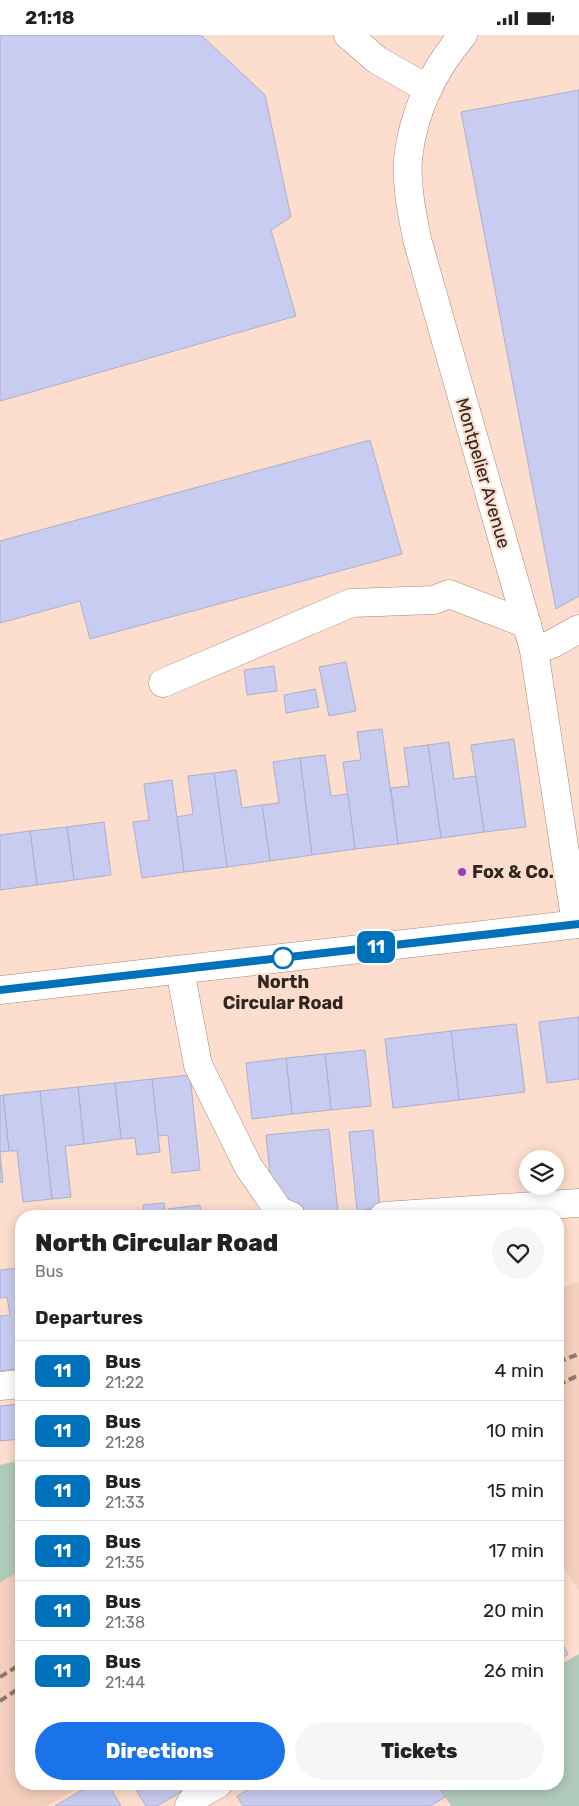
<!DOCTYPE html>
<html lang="en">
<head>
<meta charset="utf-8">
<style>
	:root { --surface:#fff; --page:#f6f6f6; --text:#222; --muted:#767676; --line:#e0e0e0; --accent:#1a73e8 }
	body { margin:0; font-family:Rubik,sans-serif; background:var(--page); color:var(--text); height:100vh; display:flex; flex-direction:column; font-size:19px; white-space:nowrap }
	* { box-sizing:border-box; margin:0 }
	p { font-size:16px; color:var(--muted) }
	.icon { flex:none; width:28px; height:28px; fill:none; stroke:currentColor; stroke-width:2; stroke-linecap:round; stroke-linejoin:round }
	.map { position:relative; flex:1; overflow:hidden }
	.side { position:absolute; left:15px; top:1175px; width:549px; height:580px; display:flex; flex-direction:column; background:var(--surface); border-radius:20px; box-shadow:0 2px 12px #0003 }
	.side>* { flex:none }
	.badge { padding:0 10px; border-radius:8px; font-size:18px; line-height:32px }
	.fabs { position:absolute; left:519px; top:1115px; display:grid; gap:10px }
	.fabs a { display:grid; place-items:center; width:45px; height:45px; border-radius:50%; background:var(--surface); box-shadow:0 2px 12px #0003; font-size:25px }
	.map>.badge { position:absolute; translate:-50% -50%; box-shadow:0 0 0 2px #fff }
	h2 { padding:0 20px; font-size:19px; line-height:45px }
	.round { display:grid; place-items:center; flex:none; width:52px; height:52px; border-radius:26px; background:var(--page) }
	.overview { display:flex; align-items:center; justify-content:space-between; height:85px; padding:0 20px }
	h1 { font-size:24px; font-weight:800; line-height:38px }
	.button { display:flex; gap:10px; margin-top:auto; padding:10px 20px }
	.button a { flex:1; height:58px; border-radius:30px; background:var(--accent); color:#fff; font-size:20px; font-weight:800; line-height:58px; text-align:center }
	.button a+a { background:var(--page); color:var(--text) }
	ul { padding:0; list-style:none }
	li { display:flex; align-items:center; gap:15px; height:60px; padding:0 20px; border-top:1px solid var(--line) }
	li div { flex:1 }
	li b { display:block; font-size:19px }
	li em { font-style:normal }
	li .badge { min-width:55px; font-weight:700; text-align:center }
	.status { display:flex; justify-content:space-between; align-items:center; height:35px; padding:0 25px; background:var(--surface); direction:ltr }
	.status svg { height:14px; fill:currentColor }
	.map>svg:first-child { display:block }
	.built { fill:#f5cfbd }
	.green { fill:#b0cbbb }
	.building { fill:#c9ccf1; stroke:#acafcb }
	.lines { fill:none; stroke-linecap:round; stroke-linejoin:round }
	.minor-casing { stroke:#a6897c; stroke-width:29 }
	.major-casing { stroke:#a6897c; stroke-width:29 }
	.minor { stroke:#fff; stroke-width:28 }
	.major { stroke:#fff; stroke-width:28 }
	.rail { stroke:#8d796f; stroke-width:4; stroke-dasharray:8 4; stroke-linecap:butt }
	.line-casing { stroke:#fff; stroke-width:11 }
	.line { stroke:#0072bc; stroke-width:8 }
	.poi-dot { fill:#9346b7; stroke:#fcddce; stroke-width:2 }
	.stop-dot { fill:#fff; stroke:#0072bc; stroke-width:2.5 }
	.labels { text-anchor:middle; stroke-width:4.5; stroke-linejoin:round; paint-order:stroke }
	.street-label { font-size:18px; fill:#312620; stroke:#fcddce }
	.poi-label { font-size:18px; font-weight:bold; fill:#312620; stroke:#fcddce; text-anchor:start }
	.stop-label { font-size:18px; font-weight:bold; fill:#312620; stroke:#fcddce }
</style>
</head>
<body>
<div class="status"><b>21:18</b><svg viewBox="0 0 49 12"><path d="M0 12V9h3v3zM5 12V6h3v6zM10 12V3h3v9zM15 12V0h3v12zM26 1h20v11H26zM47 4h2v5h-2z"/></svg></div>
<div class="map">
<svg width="579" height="1771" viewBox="0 0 579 1771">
	<rect width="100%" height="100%" fill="#fcddce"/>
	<g class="built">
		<path d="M 579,1247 L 579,1556 L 558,1524 L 558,1254 Z"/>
		<path d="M 21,1535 L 21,1749 L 85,1749 L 47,1771 L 0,1771 L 0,1548 Z"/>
	</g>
	<g class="green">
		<path d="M 21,1425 L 21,1535 L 0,1548 L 0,1430 Z"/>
		<path d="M 579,1619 L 579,1771 L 451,1771 L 437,1749 L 558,1749 L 558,1631 Z"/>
	</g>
	<g class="building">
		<path d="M 0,0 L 201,0 L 265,60 L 291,182 L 271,195 L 296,281 L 0,366 Z"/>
		<path d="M 579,55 L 579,561 L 556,574 L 461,77 Z"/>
		<path d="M 370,405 L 402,519 L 90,604 L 80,566 L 0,588 L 0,506 Z"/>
		<path d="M 346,627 L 356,676 L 329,681 L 319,632 Z"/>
		<path d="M 274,631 L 277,656 L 247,660 L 244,635 Z"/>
		<path d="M 315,654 L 319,672 L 286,678 L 284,660 Z"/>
		<path d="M 382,694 L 398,809 L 355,814 L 343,727 L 361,725 L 357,697 Z"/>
		<path d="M 514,704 L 526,792 L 484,797 L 471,710 Z"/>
		<path d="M 449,707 L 454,744 L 476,741 L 484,797 L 441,803 L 428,710 Z"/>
		<path d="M 428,710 L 441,803 L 398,809 L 391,753 L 409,751 L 404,713 Z"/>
		<path d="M 325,720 L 331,761 L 348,759 L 355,814 L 312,820 L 300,723 Z"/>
		<path d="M 300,723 L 312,820 L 270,826 L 262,770 L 279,768 L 273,727 Z"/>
		<path d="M 236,735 L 242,773 L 262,770 L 270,826 L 227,832 L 214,738 Z"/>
		<path d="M 214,738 L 227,832 L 184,837 L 177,782 L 193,779 L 188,741 Z"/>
		<path d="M 172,745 L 184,837 L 142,843 L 133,787 L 149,785 L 144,749 Z"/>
		<path d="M 104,787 L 111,840 L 74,845 L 67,792 Z"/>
		<path d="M 67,792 L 74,845 L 37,850 L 30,796 Z"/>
		<path d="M 30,796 L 37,850 L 0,855 L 0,800 Z"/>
		<path d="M 579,982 L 579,1044 L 547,1048 L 539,987 Z"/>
		<path d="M 516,989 L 525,1057 L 459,1065 L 451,996 Z"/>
		<path d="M 451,996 L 459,1065 L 393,1073 L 385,1004 Z"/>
		<path d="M 365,1015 L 371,1071 L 331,1075 L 325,1019 Z"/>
		<path d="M 325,1019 L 331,1075 L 292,1079 L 286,1023 Z"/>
		<path d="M 286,1023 L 292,1079 L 252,1084 L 246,1028 Z"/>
		<path d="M 190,1040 L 200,1135 L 172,1138 L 168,1100 L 158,1101 L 152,1044 Z"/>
		<path d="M 152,1044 L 160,1117 L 137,1120 L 135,1103 L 121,1104 L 115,1048 Z"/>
		<path d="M 115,1048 L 121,1104 L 84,1109 L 78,1052 Z"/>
		<path d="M 78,1052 L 84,1109 L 65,1111 L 71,1162 L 52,1164 L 40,1056 Z"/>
		<path d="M 40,1056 L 52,1164 L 23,1167 L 17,1116 L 9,1116 L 3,1060 Z"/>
		<path d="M 3,1060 L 9,1116 L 0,1117 L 0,1061 Z"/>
		<path d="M 329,1094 L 338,1177 L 297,1181 L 271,1148 L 266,1100 Z"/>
		<path d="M 373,1095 L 380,1173 L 357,1176 L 349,1097 Z"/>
		<path d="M 0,1118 L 3,1147 L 0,1147 Z"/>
		<path d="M 164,1168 L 166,1181 L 144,1181 L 143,1170 Z"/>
		<path d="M 200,1170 L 201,1181 L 169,1181 L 168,1174 Z"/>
		<path d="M 19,1233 L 21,1251 L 21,1333 L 0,1336 L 0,1281 L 10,1280 L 7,1262 L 0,1263 L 0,1235 Z"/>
		<path d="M 21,1369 L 21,1404 L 0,1406 L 0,1371 Z"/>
		<path d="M 558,1601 L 568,1619 L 558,1626 Z"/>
		<path d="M 92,1749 L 108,1749 L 121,1771 L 55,1771 Z"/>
		<path d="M 135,1749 L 194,1749 L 157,1771 L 146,1771 L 133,1750 Z"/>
		<path d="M 258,1749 L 437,1749 L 445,1762 L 430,1771 L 243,1771 L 237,1761 Z"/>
	</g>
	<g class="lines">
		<g class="minor-casing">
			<g id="minor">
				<path d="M 348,0 L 377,25 L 428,54"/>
				<path d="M 463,0 C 433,35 413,78 408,124 C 406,151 412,178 417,204 L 534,615 L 576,889"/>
				<path d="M 534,615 L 552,609 L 579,594"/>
				<path d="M 163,648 L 351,568 L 434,565 L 449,559 L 527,589"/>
				<path d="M 180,935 L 198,1030 L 248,1131 L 279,1176 L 291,1181"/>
				<path d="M 384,1181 L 579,1168"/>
				<path d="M 0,1351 L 21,1349"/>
				<path d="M 189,1771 L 195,1762 L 218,1749"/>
			</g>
		</g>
		<g class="major-casing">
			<path id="major" d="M 0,955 L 579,889"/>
		</g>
		<use href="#minor" class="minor"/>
		<use href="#major" class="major"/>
		<g class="rail">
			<path d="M 558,1327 L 579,1319"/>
			<path d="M 558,1350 L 579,1340"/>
			<path d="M 0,1642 L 21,1629"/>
			<path d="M 0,1666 L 21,1652"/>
		</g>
	</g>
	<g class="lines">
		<g class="line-casing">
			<path id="line" d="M 0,955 L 579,889"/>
		</g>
		<use href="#line" class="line"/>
	</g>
	<circle class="poi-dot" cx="462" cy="837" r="5"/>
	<circle class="stop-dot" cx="283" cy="923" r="10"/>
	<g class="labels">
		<g class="street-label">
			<text transform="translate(483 438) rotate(74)" y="6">Montpelier Avenue</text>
		</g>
		<g class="poi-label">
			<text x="472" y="843">Fox &amp; Co.</text>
		</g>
		<g class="stop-label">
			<text x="283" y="953">North<tspan x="283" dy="21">Circular Road</tspan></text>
		</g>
	</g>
</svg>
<div class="fabs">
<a><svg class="icon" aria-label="layers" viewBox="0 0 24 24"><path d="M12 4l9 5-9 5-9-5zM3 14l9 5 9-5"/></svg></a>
</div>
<b class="badge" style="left:376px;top:912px;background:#0072bc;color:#fff">11</b>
<section class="side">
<div class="overview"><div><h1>North Circular Road</h1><p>Bus</p></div><a class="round"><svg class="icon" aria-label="heart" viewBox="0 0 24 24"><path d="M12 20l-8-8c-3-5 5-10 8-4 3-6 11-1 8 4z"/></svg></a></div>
<h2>Departures</h2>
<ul>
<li><span class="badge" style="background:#0072bc;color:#fff">11</span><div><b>Bus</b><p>21:22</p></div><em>4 min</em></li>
<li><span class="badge" style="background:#0072bc;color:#fff">11</span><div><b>Bus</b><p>21:28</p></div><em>10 min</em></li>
<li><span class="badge" style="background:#0072bc;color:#fff">11</span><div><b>Bus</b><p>21:33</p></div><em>15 min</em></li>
<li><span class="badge" style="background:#0072bc;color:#fff">11</span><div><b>Bus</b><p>21:35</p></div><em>17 min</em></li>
<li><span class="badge" style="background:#0072bc;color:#fff">11</span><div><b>Bus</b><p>21:38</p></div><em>20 min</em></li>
<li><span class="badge" style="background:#0072bc;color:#fff">11</span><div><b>Bus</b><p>21:44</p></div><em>26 min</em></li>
</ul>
<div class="button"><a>Directions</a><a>Tickets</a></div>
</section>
</div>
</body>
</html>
